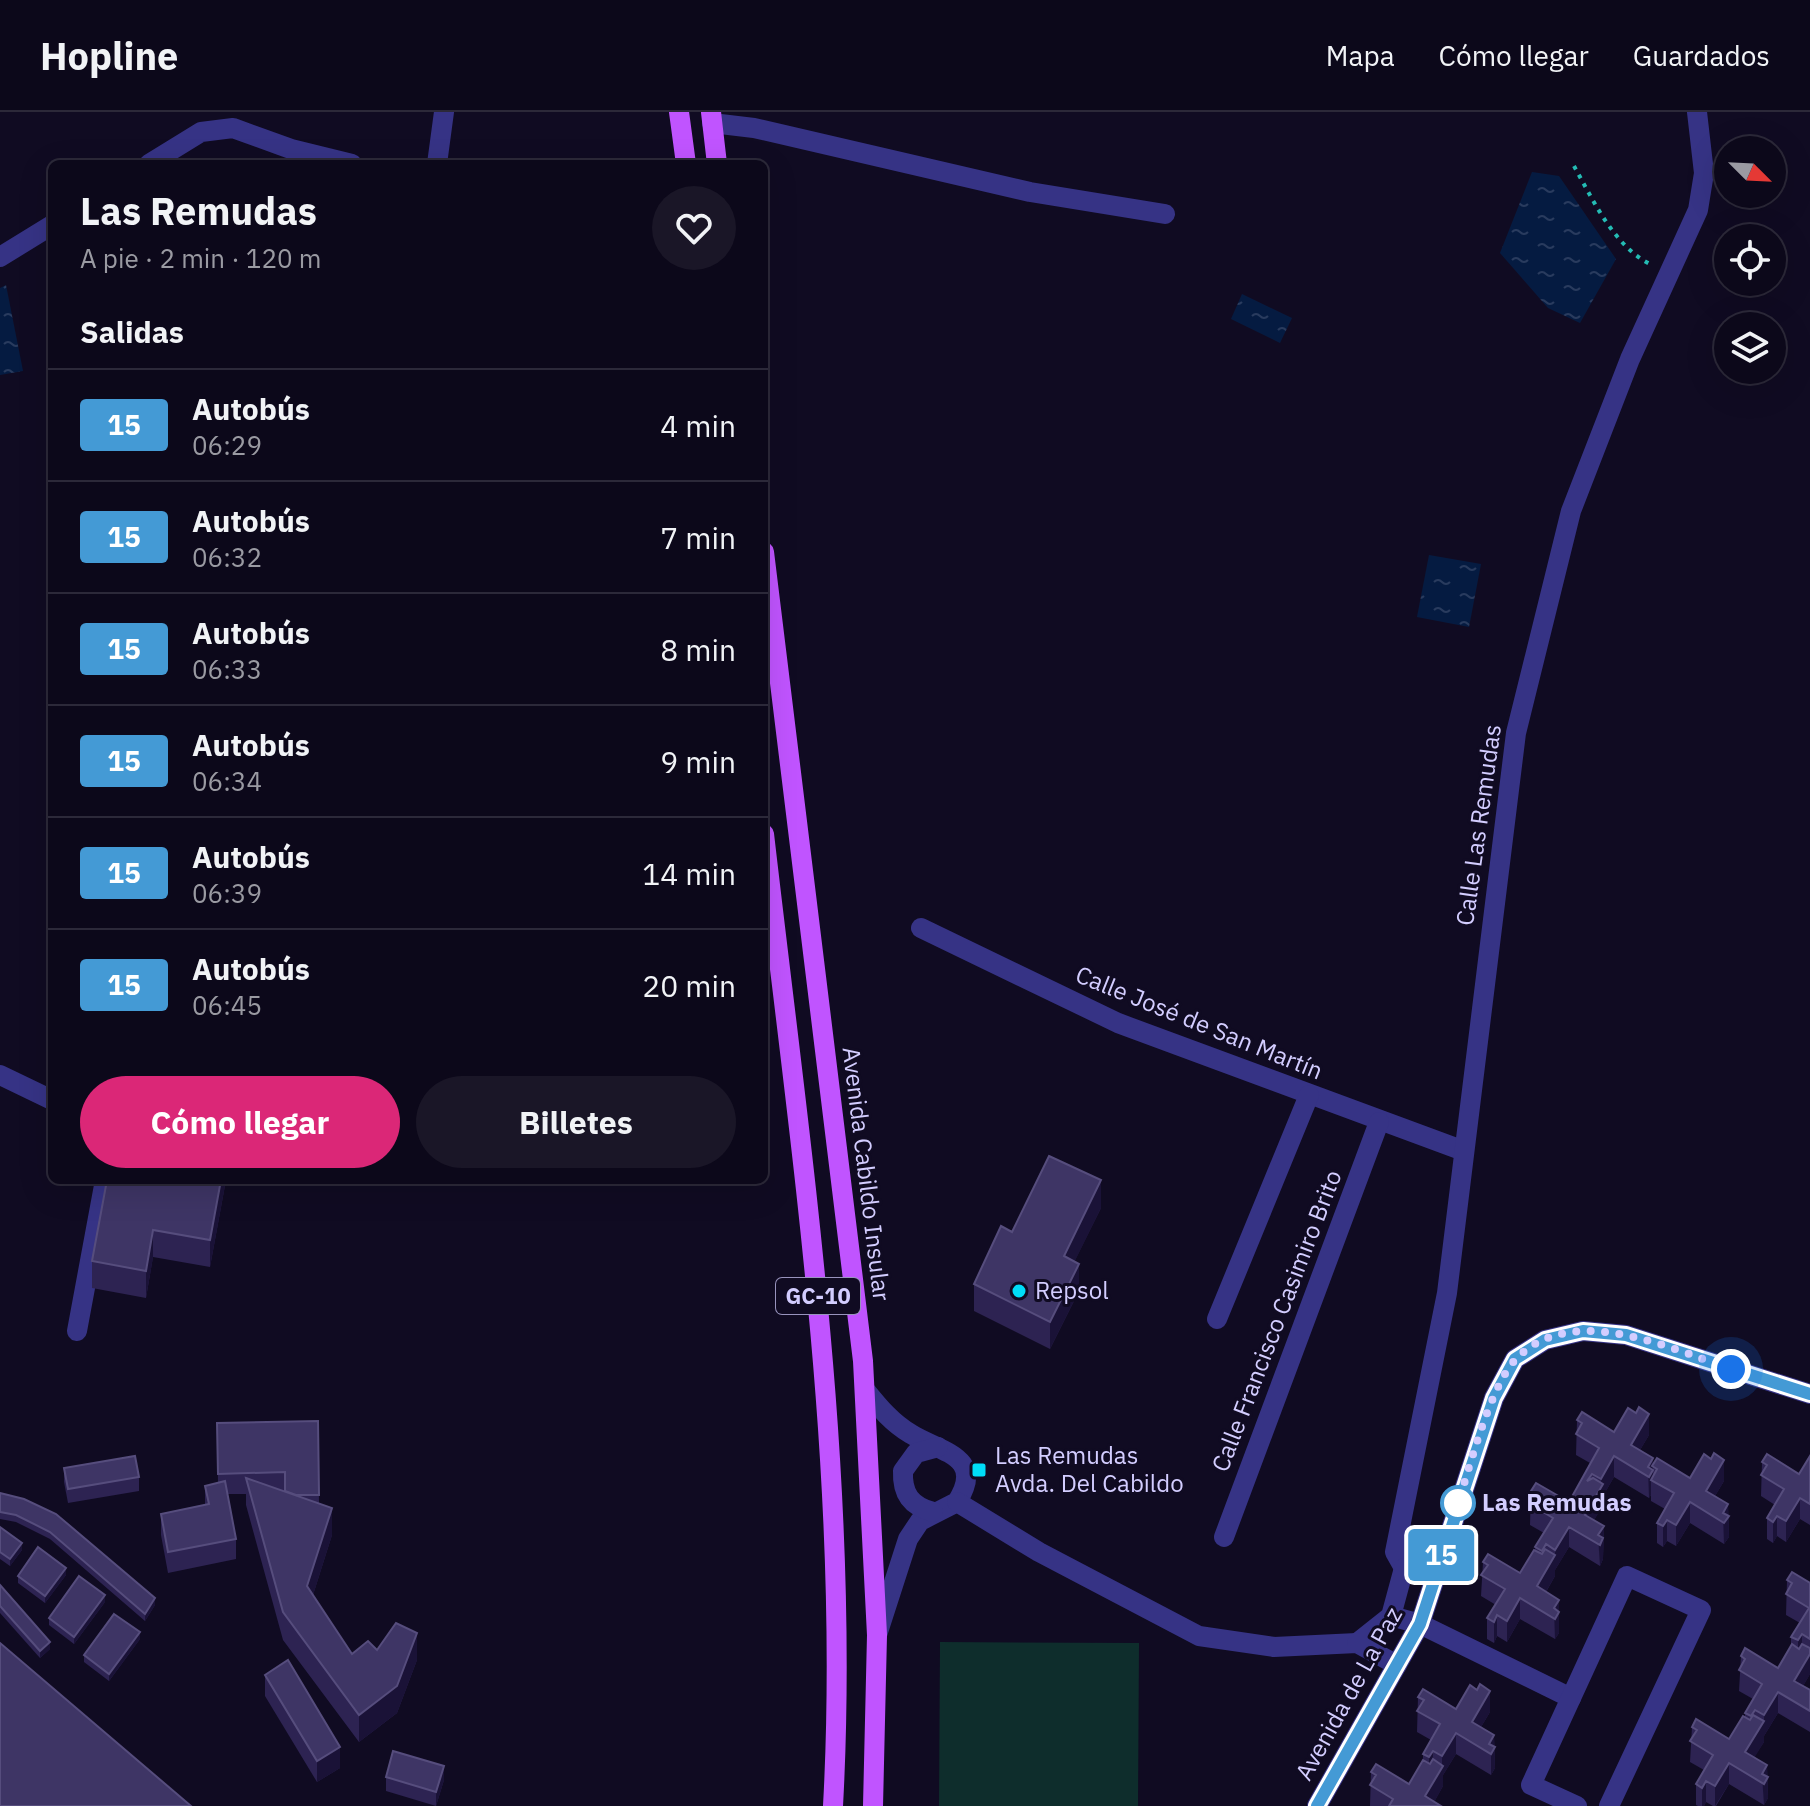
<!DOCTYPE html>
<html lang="es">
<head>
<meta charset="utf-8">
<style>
	:root { --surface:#0c081a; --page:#1a1627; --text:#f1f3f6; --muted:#9a9aa2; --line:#2c2939; --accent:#db2777 }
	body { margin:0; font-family:"IBM Plex Sans",sans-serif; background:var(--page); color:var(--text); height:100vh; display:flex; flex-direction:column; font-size:30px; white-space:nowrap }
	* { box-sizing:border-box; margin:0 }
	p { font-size:26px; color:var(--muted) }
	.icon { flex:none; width:44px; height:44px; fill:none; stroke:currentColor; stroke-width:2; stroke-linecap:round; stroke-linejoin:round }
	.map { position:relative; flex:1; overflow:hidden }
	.side { position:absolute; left:48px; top:48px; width:720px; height:1024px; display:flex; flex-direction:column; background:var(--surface); border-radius:12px; box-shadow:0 8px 32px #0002,0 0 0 2px var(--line) }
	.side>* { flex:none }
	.badge { padding:0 16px; border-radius:6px; font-size:28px; line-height:52px }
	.needle { width:52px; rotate:114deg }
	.buttons { position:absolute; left:1714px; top:24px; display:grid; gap:16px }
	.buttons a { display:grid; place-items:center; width:72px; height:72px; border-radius:50%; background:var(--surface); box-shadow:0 8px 32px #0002,0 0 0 2px var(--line); font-size:40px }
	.you { position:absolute; width:40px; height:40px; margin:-20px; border:6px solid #fff; border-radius:50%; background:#1a73e8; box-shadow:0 0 0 12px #1a73e833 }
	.map>.badge { position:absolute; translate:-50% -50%; box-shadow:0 0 0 4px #fff }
	h2 { padding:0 32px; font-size:30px; line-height:72px }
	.round { display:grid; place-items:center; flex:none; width:84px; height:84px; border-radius:42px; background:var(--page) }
	.head { display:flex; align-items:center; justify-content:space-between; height:136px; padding:0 32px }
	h1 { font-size:38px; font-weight:800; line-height:60px }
	.button { display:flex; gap:16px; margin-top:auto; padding:16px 32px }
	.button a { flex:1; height:92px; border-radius:48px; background:var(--accent); color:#fff; font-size:32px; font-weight:800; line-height:92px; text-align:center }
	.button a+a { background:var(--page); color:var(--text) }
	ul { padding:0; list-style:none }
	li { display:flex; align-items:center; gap:24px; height:112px; padding:0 32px; border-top:2px solid var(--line) }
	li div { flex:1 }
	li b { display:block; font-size:30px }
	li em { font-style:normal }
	li .badge { min-width:88px; font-weight:700; text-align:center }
	header { display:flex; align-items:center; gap:48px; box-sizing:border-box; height:112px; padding:0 40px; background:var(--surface); border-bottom:2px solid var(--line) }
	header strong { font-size:38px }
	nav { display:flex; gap:44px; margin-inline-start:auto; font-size:28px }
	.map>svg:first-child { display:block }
	.grass { fill:#0e2d2c }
	.water { fill:url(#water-ripples) }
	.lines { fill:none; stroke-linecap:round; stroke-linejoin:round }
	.path { stroke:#24bcb4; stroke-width:4; stroke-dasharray:4 6; stroke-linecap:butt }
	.minor { stroke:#363385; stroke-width:20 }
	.major { stroke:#c054ff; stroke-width:20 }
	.wall { fill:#2d2352 }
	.shaded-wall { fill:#1a1237 }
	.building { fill:#3e3565; stroke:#564d7d; stroke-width:2 }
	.line-casing { stroke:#fff; stroke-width:18 }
	.line { stroke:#449ad5; stroke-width:12 }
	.walk { stroke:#d3cdff; stroke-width:8; stroke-dasharray:0 14.4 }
	.poi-dot { fill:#00ddf8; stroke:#100b22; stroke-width:3 }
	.stop-dot { fill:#fff; stroke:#449ad5; stroke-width:4 }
	.labels { text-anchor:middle; stroke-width:6; stroke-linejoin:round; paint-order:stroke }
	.shield { fill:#100b22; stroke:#9893bd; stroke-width:2 }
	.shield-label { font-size:22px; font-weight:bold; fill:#d3cdff }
	.street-label { font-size:24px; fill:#d3cdff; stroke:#100b22 }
	.poi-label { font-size:24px; fill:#d3cdff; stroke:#100b22; text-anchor:start }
	.stop-label { font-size:24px; font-weight:bold; fill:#d3cdff; stroke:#100b22; text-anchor:start }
</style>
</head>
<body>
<header>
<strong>Hopline</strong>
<nav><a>Mapa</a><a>Cómo llegar</a><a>Guardados</a></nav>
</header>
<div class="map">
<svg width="1810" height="1694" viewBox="0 0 1810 1694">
	<defs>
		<pattern id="water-ripples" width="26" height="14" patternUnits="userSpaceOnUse" patternTransform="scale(2)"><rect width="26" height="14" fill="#051b41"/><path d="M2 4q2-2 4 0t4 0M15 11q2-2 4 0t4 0" fill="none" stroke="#293b5e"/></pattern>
	</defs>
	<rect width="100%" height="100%" fill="#100b22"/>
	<path class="grass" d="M 940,1530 L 1139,1531 L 1138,1694 L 939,1694 Z"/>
	<g class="water">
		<path d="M 1532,60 L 1559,64 L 1616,147 L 1580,211 L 1548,196 L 1500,141 Z"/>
		<path d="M 6,173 L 23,259 L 0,263 L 0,176 Z"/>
		<path d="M 1242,182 L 1292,206 L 1280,231 L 1231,207 Z"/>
		<path d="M 1429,443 L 1481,452 L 1469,515 L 1417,505 Z"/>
	</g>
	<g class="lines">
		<path class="path" d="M 1574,54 C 1593,88 1614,134 1650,152"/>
		<g class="minor">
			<path d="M 712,11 L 754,16 L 1030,80 L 1165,102"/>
			<path d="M 149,52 L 201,20 L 233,16 L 291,37 L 352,52"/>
			<path d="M 437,52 L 444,0"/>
			<path d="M 0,145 L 52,113"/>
			<path d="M 921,816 L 1118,911 L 1464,1039"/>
			<path d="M 0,963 L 52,988"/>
			<path d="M 1217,1207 L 1309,983"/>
			<path d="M 77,1219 L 105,1068"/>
			<path d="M 866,1279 C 879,1295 892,1311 911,1322 C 940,1340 986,1344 957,1390 L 920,1409 L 908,1427 L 877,1523"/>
			<path d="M 957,1390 L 1039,1440 L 1199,1524 L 1274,1535 L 1357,1531 L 1397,1553"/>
			<path d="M 933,1400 C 911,1394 902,1382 903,1359 L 916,1341 L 938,1335"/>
			<path d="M 1224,1425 L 1379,1010"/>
			<path d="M 1437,1455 L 1404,1456 L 1395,1440 L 1447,1181 L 1516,621 L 1571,399 L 1630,247 L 1698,98 L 1704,61 L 1697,0"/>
			<path d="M 1391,1504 L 1420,1512 L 1571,1586"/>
			<path d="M 1357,1531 L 1391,1504 L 1404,1456"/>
			<path d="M 1317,1694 L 1420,1512 L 1494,1286 L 1515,1247 L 1545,1228 L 1583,1219 L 1626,1223 L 1810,1282"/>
			<path d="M 1577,1694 L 1531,1673 L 1627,1464 L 1701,1498 L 1609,1694"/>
		</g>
		<g class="major">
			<path d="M 679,0 L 686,52"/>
			<path d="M 711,0 L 717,52"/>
			<path d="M 764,440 L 863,1249 L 877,1523 L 873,1694"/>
			<path d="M 764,722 C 801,1044 851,1369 833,1694"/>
		</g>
	</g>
	<g class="wall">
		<path d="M 226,1068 L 210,1155 L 153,1145 L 146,1186 L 92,1176 L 92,1149 Z"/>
		<path d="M 1101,1096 L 1074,1150 L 1079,1179 L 1050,1237 L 974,1199 L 974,1172 L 1012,1120 Z"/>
		<path d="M 1577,1308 L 1614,1320 L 1649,1323 L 1640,1338 L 1653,1353 L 1690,1366 L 1724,1369 L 1715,1384 L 1728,1392 L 1729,1425 L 1724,1432 L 1690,1411 L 1676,1434 L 1667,1429 L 1663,1435 L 1657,1431 L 1657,1411 L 1665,1397 L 1651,1389 L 1651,1383 L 1649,1386 L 1614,1365 L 1603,1384 L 1603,1393 L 1594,1408 L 1604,1414 L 1603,1447 L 1600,1454 L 1569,1435 L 1555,1458 L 1555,1464 L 1546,1480 L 1559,1488 L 1559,1521 L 1555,1527 L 1520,1507 L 1507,1530 L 1497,1524 L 1494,1531 L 1487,1527 L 1487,1506 L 1496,1493 L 1481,1484 L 1483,1450 L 1520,1461 L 1535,1439 L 1535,1435 L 1544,1421 L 1530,1413 L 1531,1379 L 1569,1390 L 1590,1351 L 1576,1343 Z"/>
		<path d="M 318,1309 L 319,1391 L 332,1423 L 313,1483 L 352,1542 L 377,1538 L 417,1548 L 397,1601 L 359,1630 L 283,1528 L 246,1393 L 246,1382 L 227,1382 L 236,1427 L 236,1447 L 168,1461 L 161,1423 L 161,1402 L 205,1393 L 205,1374 L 218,1371 L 217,1311 Z"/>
		<path d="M 1810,1344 L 1810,1413 L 1800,1407 L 1786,1430 L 1777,1424 L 1773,1431 L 1767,1427 L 1767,1406 L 1775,1393 L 1761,1384 L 1762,1350 L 1799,1362 Z"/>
		<path d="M 64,1356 L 139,1365 L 139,1379 L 68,1391 L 64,1370 Z"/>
		<path d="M 0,1381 L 155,1493 L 145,1509 L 50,1427 L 16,1410 L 0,1407 Z"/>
		<path d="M 0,1415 L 22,1438 L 10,1454 L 0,1447 Z"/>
		<path d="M 66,1463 L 45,1491 L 18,1471 L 18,1464 Z"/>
		<path d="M 1787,1468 L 1810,1471 L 1810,1562 L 1803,1574 L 1810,1578 L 1810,1620 L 1778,1601 L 1764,1624 L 1764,1630 L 1754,1645 L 1767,1653 L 1768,1686 L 1764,1693 L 1729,1672 L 1716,1694 L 1713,1694 L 1706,1690 L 1704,1694 L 1698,1694 L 1696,1693 L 1696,1672 L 1704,1658 L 1690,1650 L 1692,1615 L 1729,1627 L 1745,1605 L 1745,1601 L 1753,1587 L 1739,1579 L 1741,1544 L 1778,1556 L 1791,1533 L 1791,1525 L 1800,1511 L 1786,1503 Z"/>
		<path d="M 0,1473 L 50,1537 L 40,1546 L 0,1501 Z"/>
		<path d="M 105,1490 L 74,1532 L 49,1513 L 49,1506 Z"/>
		<path d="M 140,1527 L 109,1569 L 84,1550 L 84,1543 Z"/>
		<path d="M 265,1563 L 340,1656 L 317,1670 L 265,1584 Z"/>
		<path d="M 1418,1585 L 1456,1597 L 1490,1600 L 1481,1615 L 1494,1623 L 1495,1656 L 1491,1663 L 1456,1642 L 1443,1663 L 1443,1674 L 1434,1690 L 1441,1694 L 1370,1694 L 1371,1660 L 1409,1672 L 1423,1648 L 1423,1642 L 1431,1628 L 1417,1620 Z"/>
		<path d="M 386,1665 L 444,1668 L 436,1694 L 386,1679 Z"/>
	</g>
	<g class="shaded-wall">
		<path d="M 221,1068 L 226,1068 L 210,1155 L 210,1128 Z"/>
		<path d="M 1101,1068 L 1101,1096 L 1064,1171 L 1064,1144 Z"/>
		<path d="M 153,1118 L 153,1145 L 146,1186 L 146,1159 Z"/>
		<path d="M 1079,1152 L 1079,1179 L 1050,1237 L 1050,1210 Z"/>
		<path d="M 1649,1302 L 1649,1323 L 1631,1353 L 1631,1333 Z"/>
		<path d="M 1614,1344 L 1614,1365 L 1603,1384 L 1603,1393 L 1585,1424 L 1585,1403 L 1601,1377 L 1601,1367 Z"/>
		<path d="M 1653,1346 L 1653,1369 L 1652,1368 L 1651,1370 L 1651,1383 L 1649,1386 L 1648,1355 Z"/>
		<path d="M 1724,1348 L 1724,1369 L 1706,1399 L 1706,1379 Z"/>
		<path d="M 1800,1386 L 1800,1407 L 1786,1430 L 1786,1409 Z"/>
		<path d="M 1690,1390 L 1690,1411 L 1676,1434 L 1676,1413 Z"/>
		<path d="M 1728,1392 L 1729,1425 L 1724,1432 L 1723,1401 Z"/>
		<path d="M 332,1396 L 332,1423 L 307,1502 L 307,1474 Z"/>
		<path d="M 1777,1404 L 1777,1424 L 1773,1431 L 1773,1410 Z"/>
		<path d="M 1667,1408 L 1667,1429 L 1663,1435 L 1663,1414 Z"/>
		<path d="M 1604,1414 L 1603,1447 L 1600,1454 L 1598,1423 Z"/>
		<path d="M 1569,1415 L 1569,1435 L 1555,1458 L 1555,1438 Z"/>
		<path d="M 22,1431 L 22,1438 L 10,1454 L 10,1447 Z"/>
		<path d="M 1555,1443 L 1555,1464 L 1537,1495 L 1537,1474 Z"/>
		<path d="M 66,1456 L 66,1463 L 45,1491 L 45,1484 Z"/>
		<path d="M 105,1483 L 105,1490 L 74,1532 L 74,1525 Z"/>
		<path d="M 155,1486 L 155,1493 L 145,1509 L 145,1502 Z"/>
		<path d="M 1520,1486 L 1520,1507 L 1507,1530 L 1507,1509 Z"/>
		<path d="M 1559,1488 L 1559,1521 L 1555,1527 L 1554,1496 Z"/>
		<path d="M 1497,1503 L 1497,1524 L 1494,1531 L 1494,1510 Z"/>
		<path d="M 140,1520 L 140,1527 L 109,1569 L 109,1562 Z"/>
		<path d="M 417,1521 L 417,1548 L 397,1601 L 359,1630 L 359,1603 Z"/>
		<path d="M 1802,1522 L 1802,1543 L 1798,1549 L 1798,1528 Z"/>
		<path d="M 50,1530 L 50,1537 L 40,1546 L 40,1539 Z"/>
		<path d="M 1810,1542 L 1810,1562 L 1794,1590 L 1794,1569 Z"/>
		<path d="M 1490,1579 L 1490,1600 L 1472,1630 L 1472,1610 Z"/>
		<path d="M 1778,1580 L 1778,1601 L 1764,1624 L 1764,1603 Z"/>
		<path d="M 1764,1609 L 1764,1630 L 1745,1661 L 1745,1640 Z"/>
		<path d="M 1456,1621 L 1456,1642 L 1443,1663 L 1443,1674 L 1432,1694 L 1425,1684 L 1442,1656 L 1442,1644 Z"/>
		<path d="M 1494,1623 L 1495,1656 L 1491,1663 L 1491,1642 L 1489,1632 Z"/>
		<path d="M 340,1635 L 340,1656 L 317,1670 L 317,1649 Z"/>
		<path d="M 1433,1639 L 1433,1660 L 1429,1666 L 1429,1645 Z"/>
		<path d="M 1729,1651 L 1729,1672 L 1715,1694 L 1715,1674 Z"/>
		<path d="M 1767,1653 L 1768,1686 L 1764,1693 L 1762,1662 Z"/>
		<path d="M 444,1654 L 444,1668 L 436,1694 L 436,1680 Z"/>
		<path d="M 1706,1669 L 1706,1690 L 1704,1694 L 1702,1694 L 1702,1676 Z"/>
	</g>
	<g class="building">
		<path d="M 1049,1044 L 1101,1068 L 1064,1144 L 1079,1152 L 1050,1210 L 974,1172 L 1001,1114 L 1012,1120 Z"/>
		<path d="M 107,1068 L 221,1068 L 210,1128 L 153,1118 L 146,1159 L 92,1149 Z"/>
		<path d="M 1639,1295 L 1649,1302 L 1631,1333 L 1653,1346 L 1648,1355 L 1653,1358 L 1649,1365 L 1614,1344 L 1601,1367 L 1592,1362 L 1587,1369 L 1593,1366 L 1603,1372 L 1585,1403 L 1604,1414 L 1598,1423 L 1603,1426 L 1600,1433 L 1569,1415 L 1555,1438 L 1546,1432 L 1542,1439 L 1535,1435 L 1553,1406 L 1530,1392 L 1536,1382 L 1531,1379 L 1536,1371 L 1569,1390 L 1599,1336 L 1576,1322 L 1582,1311 L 1577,1308 L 1582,1300 L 1614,1320 L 1628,1296 L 1636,1301 Z"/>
		<path d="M 318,1309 L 319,1383 L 296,1383 L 285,1379 L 285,1360 L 218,1362 L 217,1311 Z"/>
		<path d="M 1714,1341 L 1724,1348 L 1706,1379 L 1728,1392 L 1723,1401 L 1729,1404 L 1724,1411 L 1690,1390 L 1676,1413 L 1667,1408 L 1663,1414 L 1657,1411 L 1674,1381 L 1651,1368 L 1657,1357 L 1652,1354 L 1657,1346 L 1690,1366 L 1704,1342 L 1711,1347 Z"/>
		<path d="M 1767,1342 L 1799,1362 L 1810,1344 L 1810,1392 L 1800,1386 L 1786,1409 L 1777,1404 L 1773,1410 L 1767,1406 L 1784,1377 L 1761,1363 L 1767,1353 L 1762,1350 Z"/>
		<path d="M 135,1344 L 139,1365 L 68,1377 L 64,1356 Z"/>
		<path d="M 246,1366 L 332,1396 L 307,1474 L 352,1542 L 368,1529 L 377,1538 L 396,1511 L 417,1521 L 397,1574 L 359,1603 L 283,1500 Z"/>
		<path d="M 225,1369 L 236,1427 L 168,1440 L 161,1402 L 209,1392 L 205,1374 Z"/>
		<path d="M 0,1381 L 24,1387 L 56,1402 L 155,1486 L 145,1502 L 50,1420 L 16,1403 L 0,1400 Z"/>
		<path d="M 0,1415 L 22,1431 L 10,1447 L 0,1440 Z"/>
		<path d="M 38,1435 L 66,1456 L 45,1484 L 18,1464 Z"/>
		<path d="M 1545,1437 L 1555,1443 L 1537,1474 L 1559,1488 L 1554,1496 L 1559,1500 L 1555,1507 L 1520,1486 L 1507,1509 L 1497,1503 L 1494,1510 L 1487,1506 L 1505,1477 L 1481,1463 L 1488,1453 L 1483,1450 L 1488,1442 L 1520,1461 L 1534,1438 L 1542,1442 Z"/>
		<path d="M 1792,1460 L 1810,1471 L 1810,1527 L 1802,1522 L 1798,1528 L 1791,1525 L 1809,1496 L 1786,1482 L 1792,1471 L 1787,1468 Z"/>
		<path d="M 79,1464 L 105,1483 L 74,1525 L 49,1506 Z"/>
		<path d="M 0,1473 L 50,1530 L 40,1539 L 0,1494 Z"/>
		<path d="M 114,1502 L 140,1520 L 109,1562 L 84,1543 Z"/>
		<path d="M 0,1531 L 191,1694 L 0,1694 Z"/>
		<path d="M 1792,1532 L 1799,1537 L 1802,1532 L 1810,1536 L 1810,1542 L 1794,1569 L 1810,1578 L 1810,1599 L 1778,1580 L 1764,1603 L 1755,1598 L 1751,1604 L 1745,1601 L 1762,1572 L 1739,1558 L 1745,1547 L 1741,1544 L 1745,1536 L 1778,1556 Z"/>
		<path d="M 288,1548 L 340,1635 L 317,1649 L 265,1563 Z"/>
		<path d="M 1480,1572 L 1490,1579 L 1472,1610 L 1494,1623 L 1489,1632 L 1495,1635 L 1491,1642 L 1456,1621 L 1442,1644 L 1433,1639 L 1429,1645 L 1423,1642 L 1440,1612 L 1417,1599 L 1424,1588 L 1418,1585 L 1423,1577 L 1456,1597 L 1470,1573 L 1477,1578 Z"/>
		<path d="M 1753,1603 L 1764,1609 L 1745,1640 L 1767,1653 L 1762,1662 L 1768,1665 L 1764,1672 L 1729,1651 L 1715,1674 L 1706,1669 L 1702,1676 L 1696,1672 L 1713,1643 L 1690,1629 L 1697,1618 L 1692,1615 L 1696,1607 L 1729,1627 L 1743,1604 L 1750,1608 Z"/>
		<path d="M 393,1639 L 444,1654 L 436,1680 L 386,1665 Z"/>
		<path d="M 1433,1647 L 1443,1654 L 1425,1684 L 1441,1694 L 1389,1694 L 1393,1687 L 1370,1673 L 1376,1663 L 1371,1660 L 1376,1652 L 1409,1672 L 1423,1648 L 1430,1652 Z"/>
	</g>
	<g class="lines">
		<g class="line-casing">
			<path id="line" d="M 1317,1694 L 1420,1512 L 1494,1286 L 1515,1247 L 1545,1228 L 1583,1219 L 1626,1223 L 1810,1282"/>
		</g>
		<use href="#line" class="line"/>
		<path class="walk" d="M 1458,1391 L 1455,1401 C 1468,1362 1489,1275 1516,1247 C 1572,1189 1669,1236 1731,1257"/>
	</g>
	<g class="poi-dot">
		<circle cx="1019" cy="1179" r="8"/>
		<rect x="971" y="1350" width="16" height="16" rx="4"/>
	</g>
	<circle class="stop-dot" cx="1458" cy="1391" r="16"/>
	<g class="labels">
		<rect class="shield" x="776" y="1166" width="84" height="36" rx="6"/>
		<g class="shield-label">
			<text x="818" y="1192">GC-10</text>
		</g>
		<g class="street-label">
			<text transform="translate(1479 713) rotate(-82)" y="8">Calle Las Remudas</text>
			<text transform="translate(1199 911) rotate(22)" y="8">Calle José de San Martín</text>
			<text transform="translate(866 1062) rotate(83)" y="8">Avenida Cabildo Insular</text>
			<text transform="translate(1277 1209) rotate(-69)" y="8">Calle Francisco Casimiro Brito</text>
			<text transform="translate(1349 1582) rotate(-61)" y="8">Avenida de La Paz</text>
		</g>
		<g class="poi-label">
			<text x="1035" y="1187">Repsol</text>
			<text x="995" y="1352">Las Remudas<tspan x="995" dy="28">Avda. Del Cabildo</tspan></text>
		</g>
		<g class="stop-label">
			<text x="1482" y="1399">Las Remudas</text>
		</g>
	</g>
</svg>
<div class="buttons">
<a><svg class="needle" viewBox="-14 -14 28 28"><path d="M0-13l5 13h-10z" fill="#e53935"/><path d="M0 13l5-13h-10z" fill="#9a9aa2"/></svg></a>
<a><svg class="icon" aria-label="locate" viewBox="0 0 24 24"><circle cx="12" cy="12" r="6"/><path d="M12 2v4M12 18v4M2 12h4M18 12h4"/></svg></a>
<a><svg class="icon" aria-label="layers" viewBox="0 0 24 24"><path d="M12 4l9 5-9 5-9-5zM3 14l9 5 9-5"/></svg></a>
</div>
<div class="you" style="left:1731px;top:1257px"></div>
<b class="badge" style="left:1441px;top:1443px;background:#449ad5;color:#fff">15</b>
<section class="side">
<div class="head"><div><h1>Las Remudas</h1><p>A pie · 2 min · 120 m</p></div><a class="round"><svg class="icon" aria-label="heart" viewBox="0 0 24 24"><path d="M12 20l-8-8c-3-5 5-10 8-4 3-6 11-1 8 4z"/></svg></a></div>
<h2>Salidas</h2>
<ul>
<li><span class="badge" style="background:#449ad5;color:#fff">15</span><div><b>Autobús</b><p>06:29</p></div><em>4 min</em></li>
<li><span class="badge" style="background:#449ad5;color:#fff">15</span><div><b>Autobús</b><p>06:32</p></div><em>7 min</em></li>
<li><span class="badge" style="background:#449ad5;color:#fff">15</span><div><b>Autobús</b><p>06:33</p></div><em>8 min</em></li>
<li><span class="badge" style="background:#449ad5;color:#fff">15</span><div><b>Autobús</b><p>06:34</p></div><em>9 min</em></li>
<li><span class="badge" style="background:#449ad5;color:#fff">15</span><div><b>Autobús</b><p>06:39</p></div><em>14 min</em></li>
<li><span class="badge" style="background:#449ad5;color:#fff">15</span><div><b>Autobús</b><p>06:45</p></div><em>20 min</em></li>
</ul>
<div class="button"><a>Cómo llegar</a><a>Billetes</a></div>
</section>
</div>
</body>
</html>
